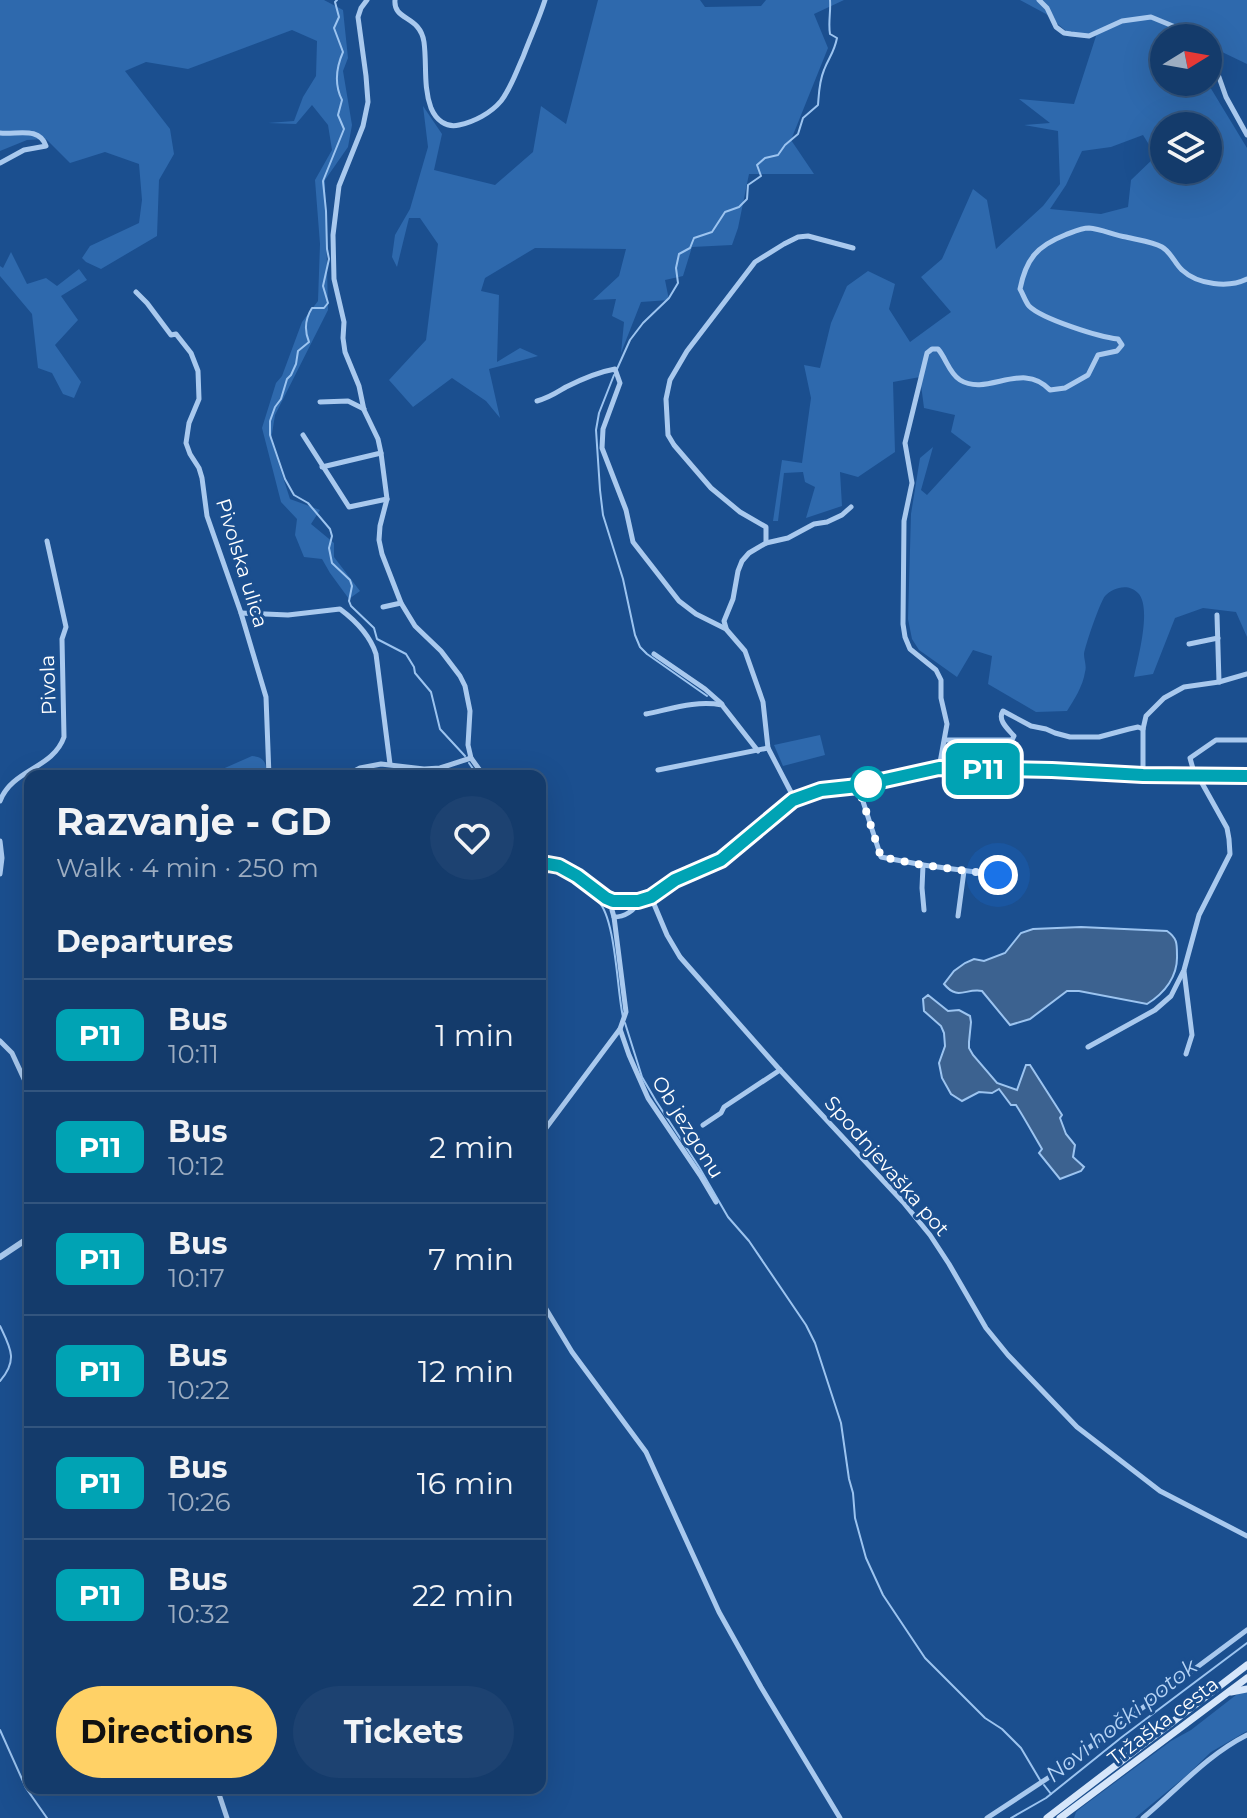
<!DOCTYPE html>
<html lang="en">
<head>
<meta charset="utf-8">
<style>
	:root { --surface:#143b6b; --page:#1d4271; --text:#f1f3f6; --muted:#9dadc1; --line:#33557e; --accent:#ffd166 }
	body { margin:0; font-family:Montserrat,sans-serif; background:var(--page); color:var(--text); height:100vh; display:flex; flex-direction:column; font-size:30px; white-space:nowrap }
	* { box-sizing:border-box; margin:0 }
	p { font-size:26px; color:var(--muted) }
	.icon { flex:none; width:44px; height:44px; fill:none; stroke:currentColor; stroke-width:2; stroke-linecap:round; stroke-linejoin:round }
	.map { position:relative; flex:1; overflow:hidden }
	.panel { position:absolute; left:24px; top:770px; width:522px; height:1024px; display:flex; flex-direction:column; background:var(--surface); border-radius:16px; box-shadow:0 8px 32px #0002,0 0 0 2px var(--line) }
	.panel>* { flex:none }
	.badge { padding:0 16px; border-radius:12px; font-size:28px; line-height:52px }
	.needle { width:52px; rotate:79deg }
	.fabs { position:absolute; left:1150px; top:24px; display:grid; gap:16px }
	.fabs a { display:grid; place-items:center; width:72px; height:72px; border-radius:50%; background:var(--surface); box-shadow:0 8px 32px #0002,0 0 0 2px var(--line); font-size:40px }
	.you { position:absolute; width:40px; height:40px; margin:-20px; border:6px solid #fff; border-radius:50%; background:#1a73e8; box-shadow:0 0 0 12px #1a73e833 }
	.map>.badge { position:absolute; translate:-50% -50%; box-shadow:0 0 0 4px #fff }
	h2 { padding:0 32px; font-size:30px; line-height:72px }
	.round { display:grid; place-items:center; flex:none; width:84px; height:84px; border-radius:42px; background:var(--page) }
	.head { display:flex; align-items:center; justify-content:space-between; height:136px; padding:0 32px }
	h1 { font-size:38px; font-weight:700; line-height:60px }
	.action { display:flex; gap:16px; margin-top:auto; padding:16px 32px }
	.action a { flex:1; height:92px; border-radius:48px; background:var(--accent); color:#111; font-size:32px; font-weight:700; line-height:92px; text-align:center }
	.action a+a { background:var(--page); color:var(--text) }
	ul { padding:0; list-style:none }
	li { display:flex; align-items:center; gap:24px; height:112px; padding:0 32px; border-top:2px solid var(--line) }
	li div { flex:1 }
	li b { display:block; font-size:30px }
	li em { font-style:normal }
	li .badge { min-width:88px; font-weight:700; text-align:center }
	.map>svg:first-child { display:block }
	.green { fill:#2e69ad; fill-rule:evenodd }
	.water { fill:#3c6290; stroke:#9cc4f0; stroke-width:2 }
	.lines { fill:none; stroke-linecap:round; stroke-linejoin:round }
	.stream { stroke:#9cc4f0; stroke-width:2 }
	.minor { stroke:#a9c9ee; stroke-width:5 }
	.tertiary { stroke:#a9c9ee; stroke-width:6 }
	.secondary { stroke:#d6e6fa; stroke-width:7 }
	.line-casing { stroke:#fff; stroke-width:18 }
	.line { stroke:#00a3b4; stroke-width:12 }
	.walk { stroke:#fff; stroke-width:8; stroke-dasharray:0 14.4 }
	.stop-dot { fill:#fff; stroke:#00a3b4; stroke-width:4 }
	.labels { text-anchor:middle; stroke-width:6; stroke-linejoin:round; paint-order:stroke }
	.street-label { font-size:20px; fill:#fff; stroke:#1b4f8f }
	.water-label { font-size:22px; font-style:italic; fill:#b5d3f5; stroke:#1b4f8f }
</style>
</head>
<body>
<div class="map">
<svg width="1247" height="1818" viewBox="0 0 1247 1818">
	<rect width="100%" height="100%" fill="#1b4f8f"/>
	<g class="green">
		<path d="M 0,0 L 324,0 L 343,10 L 348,58 L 343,71 L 352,125 L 348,147 L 325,180 L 328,310 L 275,415 L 271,440 L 290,499 L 320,510 L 311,524 L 334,543 L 334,557 L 360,591 L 349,599 L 330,573 L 322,559 L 304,557 L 295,535 L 297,519 L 281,502 L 262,428 L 276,383 L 282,376 L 302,322 L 318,301 L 320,244 L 315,180 L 332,150 L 328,125 L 312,105 L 296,124 L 268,123 L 294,121 L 303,97 L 316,76 L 317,41 L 292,30 L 188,69 L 146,62 L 125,71 L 170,129 L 174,154 L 159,180 L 157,236 L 101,269 L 86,262 L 82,258 L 90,246 L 139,223 L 142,200 L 139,164 L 105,152 L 70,163 L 46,139 L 27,140 L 0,151 Z"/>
		<path d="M 598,0 L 700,0 L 705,7 L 761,6 L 766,0 L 844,0 L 814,14 L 828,48 L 791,140 L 814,174 L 749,174 L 738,228 L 732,245 L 692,247 L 683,276 L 665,280 L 669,300 L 641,302 L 621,353 L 624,322 L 612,316 L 616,299 L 593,300 L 619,276 L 626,249 L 535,248 L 485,278 L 481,291 L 499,295 L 497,362 L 520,348 L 538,356 L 489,369 L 500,418 L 486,401 L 452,378 L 413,407 L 389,380 L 426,340 L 438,244 L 420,218 L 409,218 L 397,267 L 392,257 L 395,235 L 410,209 L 428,147 L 423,106 L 442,134 L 434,170 L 495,185 L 533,152 L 541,106 L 566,124 Z"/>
		<path d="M 1020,0 L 1247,0 L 1247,64 L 1222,52 L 1208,63 L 1208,38 L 1164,38 L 1164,82 L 1207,82 L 1247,148 L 1247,637 L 1236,612 L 1203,608 L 1175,618 L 1153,674 L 1134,677 C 1138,658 1152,607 1138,593 C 1129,583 1113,587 1105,596 C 1100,602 1085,646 1084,654 C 1084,660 1087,666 1085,672 C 1083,686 1074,700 1067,711 L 1036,712 L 988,684 L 992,656 L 973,650 L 957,677 L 919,650 L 912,639 L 908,619 L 911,514 L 920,458 L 933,447 L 921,490 L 927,495 L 971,447 L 951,432 L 955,415 L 924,408 L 920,377 L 893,382 L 895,452 L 858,477 L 840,472 L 842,506 L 806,518 L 815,487 L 805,482 L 803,472 L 784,473 L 778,521 L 773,521 L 782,460 L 802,463 L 811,398 L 804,365 L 820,368 L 831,323 L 847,286 L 868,271 L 895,284 L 889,309 L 910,342 L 951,312 L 921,277 L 942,259 L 973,189 L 987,200 L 996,249 L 1043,206 L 1060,184 L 1058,131 L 1024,125 L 1050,123 L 1019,99 L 1074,104 L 1097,33 L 1072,36 L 1046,14 ZM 1164,126 L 1208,126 L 1208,170 L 1164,170 ZM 1143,135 L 1156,156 L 1131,180 L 1128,207 L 1101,214 L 1050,209 L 1066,185 L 1082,151 L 1111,147 Z"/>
		<path d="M 11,252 L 27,284 L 46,278 L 57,286 L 79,269 L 87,280 L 61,296 L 78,320 L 55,345 L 81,382 L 74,398 L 63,394 L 52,373 L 38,368 L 32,314 L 0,276 L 0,266 L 3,268 Z"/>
		<path d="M 820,735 L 825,755 L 783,766 L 774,745 Z"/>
		<path d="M 252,756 C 266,757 266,764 267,776 L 209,775 Z"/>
		<path d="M 1247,1690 L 1247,1731 L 1211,1752 L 1186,1776 L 1135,1818 L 1074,1818 L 1076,1812 L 1082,1807 L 1171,1741 L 1191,1730 L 1236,1695 Z"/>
	</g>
	<g class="water">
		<path d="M 1081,927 L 1167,931 C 1177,938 1177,943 1177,955 C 1178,976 1165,993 1147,1004 L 1079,991 L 1067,991 L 1030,1019 L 1010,1025 L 982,991 C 965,988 958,1001 944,984 L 954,971 L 965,963 L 974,959 L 984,961 L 1005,953 L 1021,933 L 1033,929 Z"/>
		<path d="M 928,995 L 948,1011 L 959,1010 L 970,1016 L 971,1022 L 969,1042 L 969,1048 L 973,1055 L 997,1083 L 1017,1090 L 1026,1065 L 1030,1065 L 1062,1115 L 1060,1118 L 1066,1134 L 1075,1145 L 1073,1157 L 1084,1167 L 1081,1171 L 1060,1179 L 1039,1153 L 1042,1149 C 1033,1134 1025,1119 1016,1105 L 1011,1105 L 999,1089 L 992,1093 L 979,1092 L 962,1101 L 951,1094 L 942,1078 L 939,1063 L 945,1046 L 944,1033 L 941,1026 L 924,1011 L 923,999 Z"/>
	</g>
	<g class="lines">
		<g class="stream">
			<path d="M 337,0 L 335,2 L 339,17 L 334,28 L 343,52 C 336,68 334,84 342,100 L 338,115 L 344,129 L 323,181 L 326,211 L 327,249 L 329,259 L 323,286 L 328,303 L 324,308 L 312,308 C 305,319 304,330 309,342 L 298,351 L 296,364 L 291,375 L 287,379 L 281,399 L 275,407 L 270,421 L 270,435 L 285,479 L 294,495 L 308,503 L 330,529 L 332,536 L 329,548 L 332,563 L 350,580 L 352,586 L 349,601 L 351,606 L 374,628 L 377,639 L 406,654 L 414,667 L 415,673 L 431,692 L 440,729 L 465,756"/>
			<path d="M 617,369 L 630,340 L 643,323 L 669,298 L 678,283 L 676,268 L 679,254 L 690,248 L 694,238 L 712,232 L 725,212 L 739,207 L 747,199 L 748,185 L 761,176 L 757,165 L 765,158 L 778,155 L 785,145 L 798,134 L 803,118 L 818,105 C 819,93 819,82 824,70 C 829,57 834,53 837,38 L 830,34 C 828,22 831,12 830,0"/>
			<path d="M 614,375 L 599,413 L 596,430 L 600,490 L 603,515 L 623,579 L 635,635 L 640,647 L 647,654 L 707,696"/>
			<path d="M 469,763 L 478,776"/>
			<path d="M 557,872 C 571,880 587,889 598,901 C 616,918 617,992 623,1017"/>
			<path d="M 625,1023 L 642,1077 L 656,1101 L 699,1167 L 728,1217 L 749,1241 L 806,1325 L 815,1343 L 841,1423 L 849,1479 L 853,1493 L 855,1518 L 866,1558 L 883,1595 L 925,1658 L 985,1718 L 1002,1729 L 1021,1748 L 1040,1780"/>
			<path d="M 0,1326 C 11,1349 18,1360 0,1381"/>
			<path d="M 0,1730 L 26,1788 L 47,1818"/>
			<path d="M 1044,1785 L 1051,1794"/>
			<path d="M 1011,1818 L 1046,1798 L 1122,1737 L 1247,1643"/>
		</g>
		<g class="minor">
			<path d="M 367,0 L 361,8 L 358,17 L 366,76 L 368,102 L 363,126 L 339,186 L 333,235 L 334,279 L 344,322 L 343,338 L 345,352 L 359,386 L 364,410 L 378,439 L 381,453 L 387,499 L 380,526 L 379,540 L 382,554 L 401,603 L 415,626 L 441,651 L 460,676 L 465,686 L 470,711 L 468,745 L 471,758 L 484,776"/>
			<path d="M 395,0 C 393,21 420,15 424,42 C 427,64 423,86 431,108 C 436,120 446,128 459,125 C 474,122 491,113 501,101 C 511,88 516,72 523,57 C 530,38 539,19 545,0"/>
			<path d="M 1039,0 L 1047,8 L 1056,27 L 1064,33 L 1071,34 L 1089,36 L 1122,21 L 1151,17 L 1202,38"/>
			<path d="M 1208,46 L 1226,97 L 1247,135"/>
			<path d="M 0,133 C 17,135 39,126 46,146 L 24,150 L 0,163"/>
			<path d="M 136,292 L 147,303 L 171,335 L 176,334 L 191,353 L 198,371 L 199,399 L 189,423 L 186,443 L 190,454 L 199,468 L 202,478 L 207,516 L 241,613 L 266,697 L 269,776"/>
			<path d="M 537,401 C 549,398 556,393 566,387 C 582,379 598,372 615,369 L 620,383 L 603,429 L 602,448 L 626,510 L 633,542 L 679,601 L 696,614 L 726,629 L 745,651 L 763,702 L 768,748 L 793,796 L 793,800"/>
			<path d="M 320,402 L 348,401 L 364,409"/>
			<path d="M 303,435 L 349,507 L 387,499"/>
			<path d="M 322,467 L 381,453"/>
			<path d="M 766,543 L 788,538 L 814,524 L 827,522 L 842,515 L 851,507"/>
			<path d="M 383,607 L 401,603"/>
			<path d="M 241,613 L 288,615 L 340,609 C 356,621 370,635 376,654 L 390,764"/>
			<path d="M 1217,615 L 1219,682"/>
			<path d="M 726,628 L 724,621 L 733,599 L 738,571 L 742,561 L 749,553 L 766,543 L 766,527 L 740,512 L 711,488 L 674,445 L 668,435 L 666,399 L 670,380 L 687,351 L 755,262 L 784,244 L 798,237 L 808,236 L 853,248"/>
			<path d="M 1189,644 L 1218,638"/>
			<path d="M 654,654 L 705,689 L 722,704"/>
			<path d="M 646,714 C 671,709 696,700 722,705 L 758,751"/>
			<path d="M 945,740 L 1012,740 L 1014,736 C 1008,729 997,720 1003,711 L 1031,726 L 1046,729 L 1055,733 L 1070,737 L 1099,737 L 1129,729 L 1138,727 L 1143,729"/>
			<path d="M 939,768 L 947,724 L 941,698 L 941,680 L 936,670 L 910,649 L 905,637 L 903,624 L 904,521 L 912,483 L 905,443 L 927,353 L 932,349 L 938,349 C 946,358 949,373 960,380 C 988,397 1022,360 1050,390 L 1065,388 L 1088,375 L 1098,355 L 1117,351 L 1122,345 L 1118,339 C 1099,337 1042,319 1029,306 C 1025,301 1023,294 1020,289 C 1026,259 1037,246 1065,235 C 1073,232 1081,228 1089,228 C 1101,229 1114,235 1126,237 C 1137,240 1151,241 1162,247 C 1171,252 1175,264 1182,270 C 1198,285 1229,288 1247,279"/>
			<path d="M 658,770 L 768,748"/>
			<path d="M 1143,775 L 1143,729 L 1146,716 L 1164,698 L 1184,687 L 1219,682 L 1247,674"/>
			<path d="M 345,776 L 360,768 L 381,764 L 424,769 L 440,768 L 471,758"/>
			<path d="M 1195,776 L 1190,758 L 1216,740 L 1247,740"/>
			<path d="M 858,786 L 881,857 L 923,865 L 998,875"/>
			<path d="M 0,801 C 12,769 53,769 64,737 L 62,639 L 66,627 L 47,541"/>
			<path d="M 0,841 L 2,858 L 0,874"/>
			<path d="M 540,850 L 543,854 L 545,864"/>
			<path d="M 923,865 L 922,888 L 924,910"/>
			<path d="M 651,897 L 667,935 L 680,957 L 780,1070 L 903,1202 L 930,1235 L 949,1264 L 986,1328 L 1008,1355 L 1077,1427 L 1160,1491 L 1247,1536"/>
			<path d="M 613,901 L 612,910 L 614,917 C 624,917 635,911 638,901"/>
			<path d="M 958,916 L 964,871"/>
			<path d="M 614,917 L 626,1012 L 620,1029 L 629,1055 L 648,1098 L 700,1175 L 716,1202"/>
			<path d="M 1184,971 L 1192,1035 L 1186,1054"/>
			<path d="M 0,1041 L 12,1053 L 30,1092"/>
			<path d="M 1088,1047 L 1155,1010 L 1171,996 L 1184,970 L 1199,915 L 1230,854 L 1229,839 L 1227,828 L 1198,776"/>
			<path d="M 703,1125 L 721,1113 L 724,1107 L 780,1070"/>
			<path d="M 540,1136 L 620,1029"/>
			<path d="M 540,1299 L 572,1352 L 646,1452 L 719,1612 L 761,1687 L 840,1818"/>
			<path d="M 217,1788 L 227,1818"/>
			<path d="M 987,1818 L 1051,1776 L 1247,1630"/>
			<path d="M 1143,1818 C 1177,1790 1207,1755 1247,1735"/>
		</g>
		<g class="tertiary">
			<path d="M 540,865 L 548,864 L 559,866 L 577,876 L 600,894 L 613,901 L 638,901 L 651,897 L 675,880 L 721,860 L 793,800 L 821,790 L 858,786 L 939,768 L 1052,770 L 1143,775 L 1247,776"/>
			<path d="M 0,1257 L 30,1237"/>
		</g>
		<g class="secondary">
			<path d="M 1231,1692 L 1247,1689"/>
			<path d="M 1047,1818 L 1247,1665"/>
			<path d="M 1060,1818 L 1247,1678"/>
		</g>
	</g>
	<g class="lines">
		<g class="line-casing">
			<path id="line" d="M 540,865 L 548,864 L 559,866 L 577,876 L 606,898 L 613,901 L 638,901 L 651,897 L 675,880 L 721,860 L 793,800 L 821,790 L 858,786 L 939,768 L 1052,770 L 1143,775 L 1247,776"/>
		</g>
		<use href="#line" class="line"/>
		<path class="walk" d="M 868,784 L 871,783 L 858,786 L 881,857 L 923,865 L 998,875"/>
	</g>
	<circle class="stop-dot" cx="868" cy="784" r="16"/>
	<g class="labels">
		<g class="street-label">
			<text transform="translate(242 563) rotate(73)" y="7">Pivolska ulica</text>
			<text transform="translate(48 685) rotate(-92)" y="7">Pivola</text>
			<text transform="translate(688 1127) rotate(58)" y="7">Ob jezgonu</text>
			<text transform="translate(887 1166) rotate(49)" y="7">Spodnjevaška pot</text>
			<text transform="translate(1163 1721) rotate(-37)" y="7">Tržaška cesta</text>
		</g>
		<g class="water-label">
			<text transform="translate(1121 1720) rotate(-38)" y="8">Novi hočki potok</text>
		</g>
	</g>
</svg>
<div class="fabs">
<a><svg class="needle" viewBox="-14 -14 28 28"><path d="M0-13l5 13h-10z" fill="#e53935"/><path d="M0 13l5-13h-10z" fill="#9dadc1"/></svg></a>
<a><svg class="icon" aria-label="layers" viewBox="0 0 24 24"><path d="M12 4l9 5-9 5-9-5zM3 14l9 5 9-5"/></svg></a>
</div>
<div class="you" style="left:998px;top:875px"></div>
<b class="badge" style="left:983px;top:769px;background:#00a3b4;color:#fff">P11</b>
<section class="panel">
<div class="head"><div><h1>Razvanje - GD</h1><p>Walk · 4 min · 250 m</p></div><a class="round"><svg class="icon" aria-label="heart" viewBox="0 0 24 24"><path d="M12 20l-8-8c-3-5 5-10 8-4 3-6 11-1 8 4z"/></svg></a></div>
<h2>Departures</h2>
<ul>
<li><span class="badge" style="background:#00a3b4;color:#fff">P11</span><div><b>Bus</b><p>10:11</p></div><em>1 min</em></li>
<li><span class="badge" style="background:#00a3b4;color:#fff">P11</span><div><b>Bus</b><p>10:12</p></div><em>2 min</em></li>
<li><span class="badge" style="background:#00a3b4;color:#fff">P11</span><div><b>Bus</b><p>10:17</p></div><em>7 min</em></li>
<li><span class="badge" style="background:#00a3b4;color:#fff">P11</span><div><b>Bus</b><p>10:22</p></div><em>12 min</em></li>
<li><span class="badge" style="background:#00a3b4;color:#fff">P11</span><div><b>Bus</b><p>10:26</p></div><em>16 min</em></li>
<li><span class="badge" style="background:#00a3b4;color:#fff">P11</span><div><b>Bus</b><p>10:32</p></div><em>22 min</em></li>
</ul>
<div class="action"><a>Directions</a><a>Tickets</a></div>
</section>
</div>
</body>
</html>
